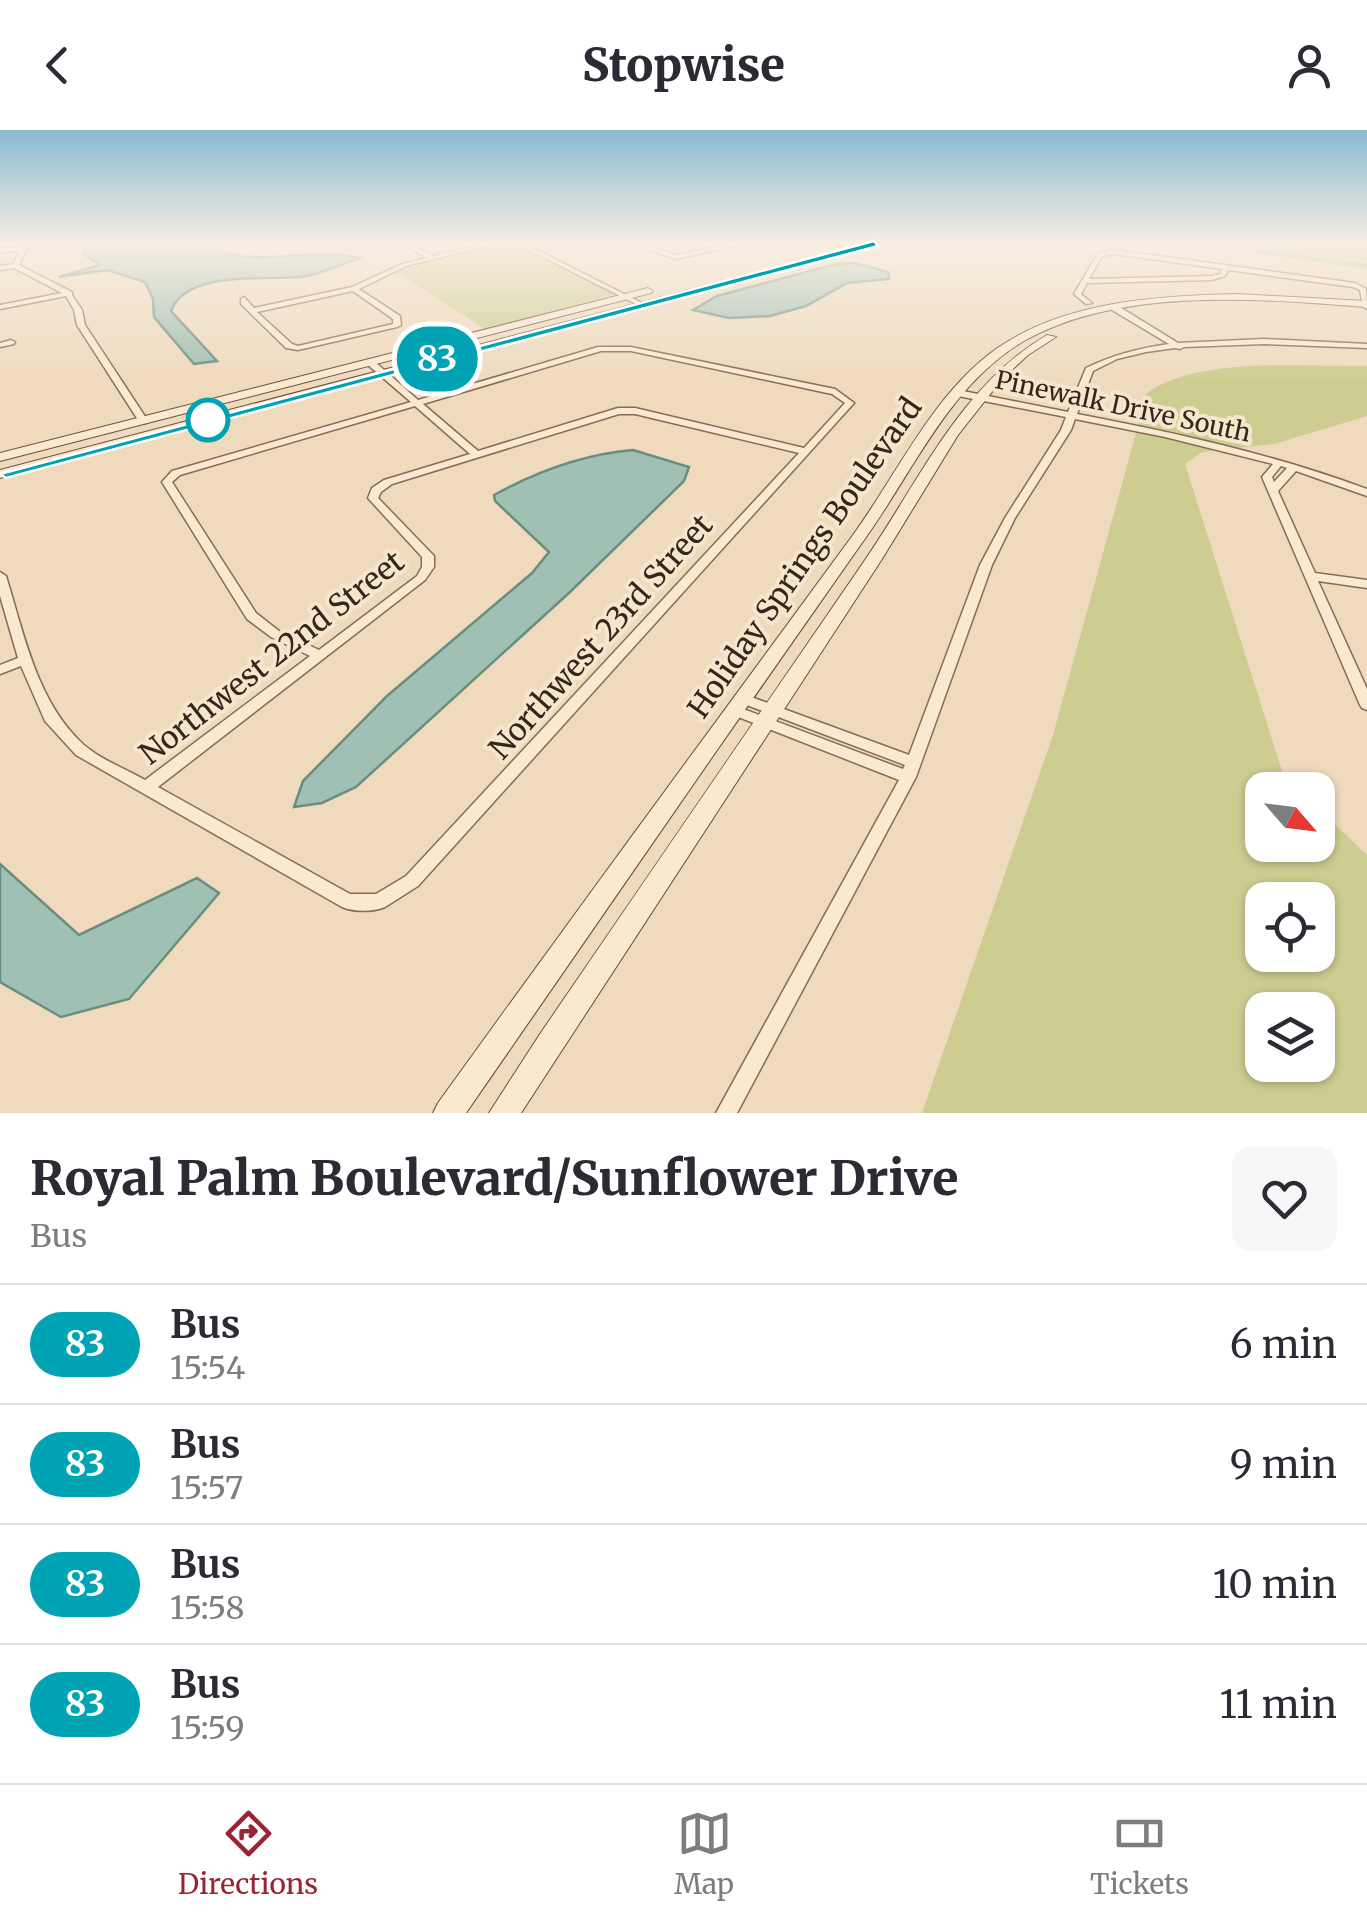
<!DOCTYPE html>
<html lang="en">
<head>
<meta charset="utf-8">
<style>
	:root { --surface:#fff; --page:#f7f7f7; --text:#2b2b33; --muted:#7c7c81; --line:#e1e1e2; --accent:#992433 }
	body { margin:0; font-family:Merriweather,serif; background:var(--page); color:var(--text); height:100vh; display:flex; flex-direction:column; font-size:38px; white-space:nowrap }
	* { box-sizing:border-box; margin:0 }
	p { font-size:32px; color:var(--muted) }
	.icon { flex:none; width:55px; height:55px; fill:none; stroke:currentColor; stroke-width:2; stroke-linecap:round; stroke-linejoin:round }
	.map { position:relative; height:983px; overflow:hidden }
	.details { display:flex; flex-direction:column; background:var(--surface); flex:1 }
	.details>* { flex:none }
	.badge { padding:0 20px; border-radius:32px; font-size:35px; line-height:65px }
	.needle { width:65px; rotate:118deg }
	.fabs { position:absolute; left:1245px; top:642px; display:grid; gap:20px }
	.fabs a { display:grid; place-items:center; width:90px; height:90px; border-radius:20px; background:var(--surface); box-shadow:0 2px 8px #0004; font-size:50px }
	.map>.badge { position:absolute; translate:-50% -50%; box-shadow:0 0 0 5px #fff }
	.round { display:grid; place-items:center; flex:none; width:105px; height:105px; border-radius:20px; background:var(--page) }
	.head { display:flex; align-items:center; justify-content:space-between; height:170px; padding:0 30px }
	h1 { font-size:48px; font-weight:800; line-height:75px }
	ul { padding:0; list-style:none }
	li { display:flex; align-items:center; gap:30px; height:120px; padding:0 30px; border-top:2px solid var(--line) }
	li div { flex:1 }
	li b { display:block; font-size:38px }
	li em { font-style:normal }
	li .badge { min-width:110px; font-weight:700; text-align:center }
	header { display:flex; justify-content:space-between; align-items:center; height:130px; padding:0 30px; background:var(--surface); font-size:45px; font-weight:800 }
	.tab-bar { display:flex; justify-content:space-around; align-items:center; height:140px; border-top:2px solid var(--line); background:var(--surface); font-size:28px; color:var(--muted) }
	.tab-bar a { display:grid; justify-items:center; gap:5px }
	.tab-bar .selected { color:var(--accent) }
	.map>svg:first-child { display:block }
	.green { fill:#cdcd92; fill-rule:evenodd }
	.water { fill:#a1c0b4; stroke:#698e80; stroke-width:2.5 }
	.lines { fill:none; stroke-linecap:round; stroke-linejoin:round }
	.canal { fill:#a1c0b4; fill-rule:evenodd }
	.street-casing { stroke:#886b56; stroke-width:3 }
	.secondary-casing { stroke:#694c39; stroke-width:2 }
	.street { fill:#fae9d1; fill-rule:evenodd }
	.secondary { fill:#fae9d1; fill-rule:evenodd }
	.line { fill:#00a3b4; stroke:#fff; stroke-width:2.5 }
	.stop-dot { fill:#fff; stroke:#00a3b4; stroke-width:5 }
	.labels { text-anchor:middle; stroke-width:8; stroke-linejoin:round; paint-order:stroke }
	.far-street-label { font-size:25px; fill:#37251b; stroke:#f6e6cd }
	.street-label { font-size:30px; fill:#37251b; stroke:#f6e6cd }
</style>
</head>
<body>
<header><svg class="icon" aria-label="back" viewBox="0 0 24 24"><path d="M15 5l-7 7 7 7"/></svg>Stopwise<svg class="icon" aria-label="person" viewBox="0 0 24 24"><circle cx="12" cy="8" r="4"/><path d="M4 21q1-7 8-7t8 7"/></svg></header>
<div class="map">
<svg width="1367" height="983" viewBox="0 0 1367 983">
	<rect width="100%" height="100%" fill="#efdabe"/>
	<g class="green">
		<path d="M 500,114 L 516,114 L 615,164 L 485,199 L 394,141 Z"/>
		<path d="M 1278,114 L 1367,114 L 1367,131 L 1278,121 Z"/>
		<path d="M 1367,236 L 1367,286 L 1274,314 L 1202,322 L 1185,334 L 1283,644 L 1299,660 L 1262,660 L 1262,715 L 1318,715 L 1318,678 L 1367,725 L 1367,983 L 922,983 L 1053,605 L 1147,263 C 1199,226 1304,237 1367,236 ZM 1262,770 L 1318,770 L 1318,825 L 1262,825 ZM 1262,880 L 1318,880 L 1318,935 L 1262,935 Z"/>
	</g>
	<g class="water">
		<path d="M 89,114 L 216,114 L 217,120 C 257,137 311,117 360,128 C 340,134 321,145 300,147 C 265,150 186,140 171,181 L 217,231 L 194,234 L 154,187 L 153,169 L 145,152 L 107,140 L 59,147 L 100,135 L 84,124 Z"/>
		<path d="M 854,133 L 888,142 L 889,149 L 847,153 L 806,176 L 770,186 L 729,188 L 693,180 L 717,166 L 836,134 Z"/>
		<path d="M 633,320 L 689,337 L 684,351 L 570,462 L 356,657 L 322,673 L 294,677 L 303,651 L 387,566 L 532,443 L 549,422 L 495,371 L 494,365 C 536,342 585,324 633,320 Z"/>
		<path d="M 0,734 L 79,805 L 197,748 L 219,763 L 129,869 L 61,887 L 0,852 Z"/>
	</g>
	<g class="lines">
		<path class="canal" d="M 1194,114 L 1218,114 L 1367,133 L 1367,139 Z"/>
		<g class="street-casing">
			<g id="street">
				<path d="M 29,114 L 37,114 L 26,120 L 19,135 L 72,162 L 72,165 L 82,180 L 85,195 L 148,291 L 146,293 L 140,293 L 77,195 L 74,180 L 66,166 L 0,179 L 0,175 L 62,163 L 14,138 L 0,140 L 0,136 L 13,134 L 20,121 L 0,122 L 0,118 L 23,117 Z"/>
				<path d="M 403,114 L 411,114 L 433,126 L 484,114 L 495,114 L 406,136 L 359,159 L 400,186 L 401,195 L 397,197 L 298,220 L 286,218 L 241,174 L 241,169 L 244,167 L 254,178 L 352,157 L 402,134 L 427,128 ZM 353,161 L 393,189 L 393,194 L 298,216 L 292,214 L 257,182 Z"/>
				<path d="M 517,114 L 525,114 L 646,175 L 640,176 Z"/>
				<path d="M 634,114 L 643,114 L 676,125 L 731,114 L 743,114 L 676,129 Z"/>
				<path d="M 1115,120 L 1355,153 L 1366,159 L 1367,179 L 1363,177 L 1360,160 L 1353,157 L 1228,140 L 1225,146 L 1212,150 L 1087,153 L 1081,164 L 1092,173 L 1086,174 L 1074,164 L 1098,123 ZM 1115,124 L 1222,139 L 1220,144 L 1212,146 L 1089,149 L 1102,126 Z"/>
				<path d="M 1112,176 L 1118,176 L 1178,213 L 1264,209 L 1367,214 L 1367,218 L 1264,214 L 1184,217 L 1180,219 L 1175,218 L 1146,222 L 1117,229 L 1093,241 L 1077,284 C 1176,303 1273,324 1367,359 L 1367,366 L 1296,341 L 1278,361 L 1315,443 L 1367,450 L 1367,458 L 1318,451 L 1367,559 L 1367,580 L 1362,578 L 1360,575 L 1262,347 L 1273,334 L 1165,307 L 1075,289 L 1071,300 L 1015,388 L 992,435 L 916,647 L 737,983 L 716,983 L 899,650 L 728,583 L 726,580 L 728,577 L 738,577 L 903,639 L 905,635 L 736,571 L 734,568 L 736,565 L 746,565 L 909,625 L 980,435 L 1005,388 L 1061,300 L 1066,287 L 958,266 L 954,263 L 958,260 L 1068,282 L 1086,238 C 1113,225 1139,218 1169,214 L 1112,180 ZM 1281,336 L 1287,338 L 1274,352 L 1272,347 Z"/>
				<path d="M 11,210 L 15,212 L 14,214 L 0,217 L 0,213 Z"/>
				<path d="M 598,217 L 631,217 L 835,259 L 854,273 L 418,756 L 385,777 C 373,782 354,782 342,777 L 76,625 L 45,591 L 21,536 L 0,544 L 0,535 L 18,528 L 0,466 L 0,442 L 6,446 C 24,504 37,573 84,615 C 101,630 126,639 145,650 L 310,526 L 271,507 L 247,489 L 162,352 L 172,341 L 411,272 L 368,235 L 368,231 L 374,231 L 418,270 ZM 601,221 L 631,221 L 832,264 L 845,273 L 804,318 L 635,278 L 618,278 L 478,321 L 423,274 ZM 415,276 L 470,324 L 384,350 L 372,358 L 368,368 L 422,427 L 422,437 L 417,446 L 319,520 L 279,501 L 256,483 L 172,352 L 180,345 ZM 619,284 L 635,284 L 799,323 L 406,746 L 376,764 L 350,764 L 158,657 L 425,450 L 434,437 L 434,426 L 378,368 L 381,362 L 392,354 Z"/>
			</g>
		</g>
		<g class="secondary-casing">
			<g id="secondary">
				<path d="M 865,114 L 879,114 L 0,348 L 0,340 Z"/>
				<path d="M 648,158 L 653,161 L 651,163 L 0,331 L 0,323 Z"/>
				<path d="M 1237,164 L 1367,171 L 1367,177 C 1261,169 1120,156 1024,211 C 949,255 913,342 864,410 C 730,600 598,792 466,983 L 433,983 L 438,973 L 490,901 C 610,735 732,570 853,405 C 898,343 933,264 996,219 C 1065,171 1156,166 1237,164 Z"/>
				<path d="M 1047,205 L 1056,207 L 1028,225 L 1003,248 L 958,305 L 882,429 L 521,983 L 489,983 L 540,904 C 647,747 755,590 863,433 C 919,352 960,256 1047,205 Z"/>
			</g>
		</g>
		<use href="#street" class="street"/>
		<use href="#secondary" class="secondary"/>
	</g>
	<linearGradient id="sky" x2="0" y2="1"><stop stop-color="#8bb9d3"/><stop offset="0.45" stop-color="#f8eee2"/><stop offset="1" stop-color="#f8eee2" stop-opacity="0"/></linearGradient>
	<rect width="1367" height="252" fill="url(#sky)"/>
	<path class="line" d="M 874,111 L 878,116 L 6,348 L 0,344 Z"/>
	<circle class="stop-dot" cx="208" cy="290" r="20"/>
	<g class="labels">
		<g class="far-street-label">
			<text transform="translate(1123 276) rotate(12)" y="9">Pinewalk Drive South</text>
		</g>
		<g class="street-label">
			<text transform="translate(805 428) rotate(-55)" y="10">Holiday Springs Boulevard</text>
			<text transform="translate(601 507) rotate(-48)" y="10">Northwest 23rd Street</text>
			<text transform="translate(272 528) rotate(-38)" y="10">Northwest 22nd Street</text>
		</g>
	</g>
</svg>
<div class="fabs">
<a><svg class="needle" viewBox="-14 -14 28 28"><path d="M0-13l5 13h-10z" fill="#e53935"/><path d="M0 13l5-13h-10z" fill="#7c7c81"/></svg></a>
<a><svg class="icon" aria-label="locate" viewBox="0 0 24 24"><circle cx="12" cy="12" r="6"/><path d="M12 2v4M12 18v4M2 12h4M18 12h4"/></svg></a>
<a><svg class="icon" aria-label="layers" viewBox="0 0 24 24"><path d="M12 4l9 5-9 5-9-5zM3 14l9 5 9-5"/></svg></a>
</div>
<b class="badge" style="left:437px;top:229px;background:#00a3b4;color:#fff">83</b>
</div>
<section class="details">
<div class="head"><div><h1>Royal Palm Boulevard/Sunflower Drive</h1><p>Bus</p></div><a class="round"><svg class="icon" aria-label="heart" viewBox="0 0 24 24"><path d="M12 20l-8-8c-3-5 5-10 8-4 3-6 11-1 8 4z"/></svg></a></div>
<ul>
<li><span class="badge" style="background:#00a3b4;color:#fff">83</span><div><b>Bus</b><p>15:54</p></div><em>6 min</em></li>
<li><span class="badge" style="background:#00a3b4;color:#fff">83</span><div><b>Bus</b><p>15:57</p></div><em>9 min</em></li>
<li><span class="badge" style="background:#00a3b4;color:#fff">83</span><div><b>Bus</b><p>15:58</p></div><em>10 min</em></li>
<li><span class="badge" style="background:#00a3b4;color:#fff">83</span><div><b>Bus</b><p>15:59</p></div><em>11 min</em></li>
</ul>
</section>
<nav class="tab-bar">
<a class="selected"><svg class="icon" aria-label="directions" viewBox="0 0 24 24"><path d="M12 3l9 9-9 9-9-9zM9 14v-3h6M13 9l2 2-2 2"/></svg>Directions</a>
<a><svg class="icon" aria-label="map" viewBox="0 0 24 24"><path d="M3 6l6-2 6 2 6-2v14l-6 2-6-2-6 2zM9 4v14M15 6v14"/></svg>Map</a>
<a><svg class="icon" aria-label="tickets" viewBox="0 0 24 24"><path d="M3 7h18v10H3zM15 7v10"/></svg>Tickets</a>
</nav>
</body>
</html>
